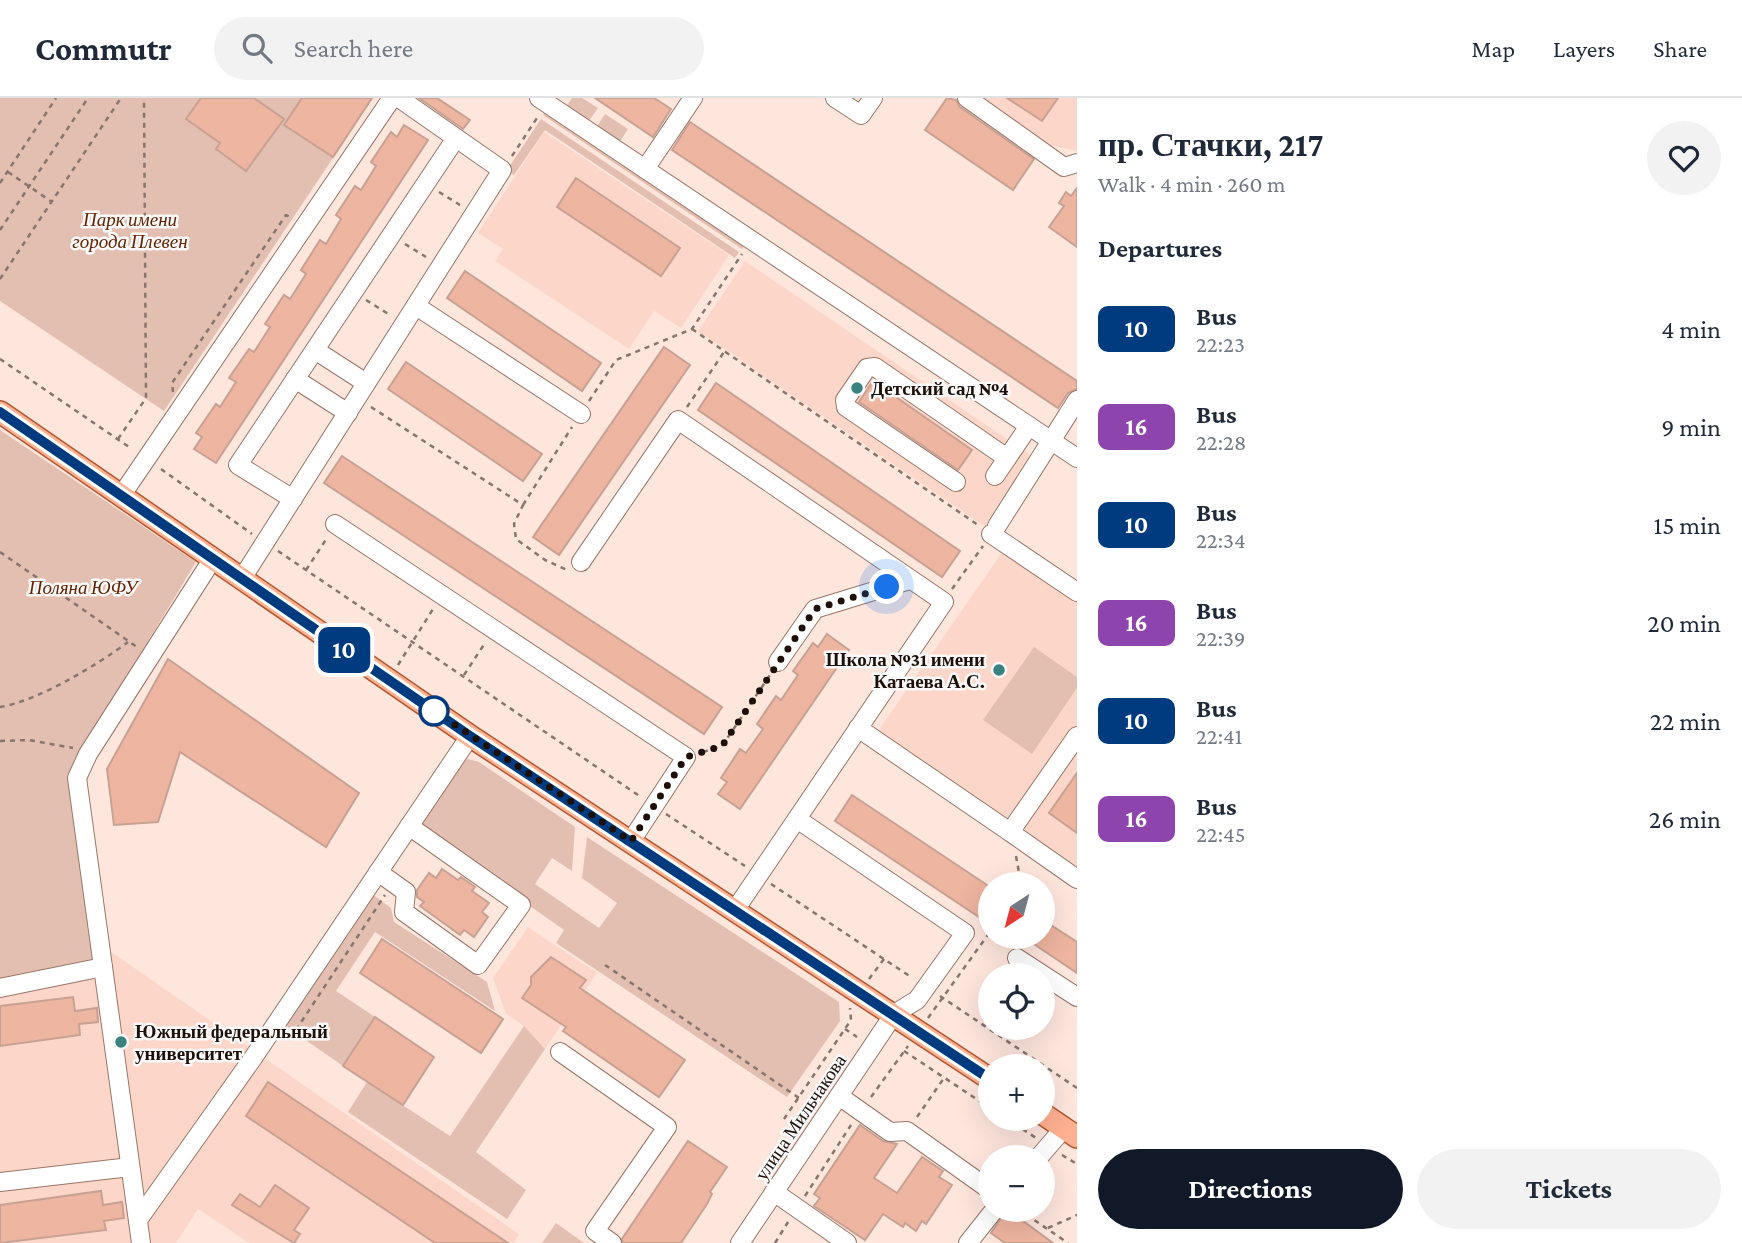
<!DOCTYPE html>
<html lang="en">
<head>
<meta charset="utf-8">
<style>
	:root { --surface:#fff; --page:#f2f2f3; --text:#1f2937; --muted:#747a83; --line:#e0e1e3; --accent:#111827 }
	body { margin:0; font-family:"Crimson Pro",serif; background:var(--page); color:var(--text); height:100vh; display:flex; flex-direction:column; font-size:26px; white-space:nowrap }
	* { box-sizing:border-box; margin:0 }
	p { font-size:23px; color:var(--muted) }
	.icon { flex:none; width:38px; height:38px; fill:none; stroke:currentColor; stroke-width:2; stroke-linecap:round; stroke-linejoin:round }
	.map { position:relative; flex:1; overflow:hidden }
	.sheet { display:flex; flex-direction:column; background:var(--surface); width:665px }
	.sheet>* { flex:none }
	.badge { padding:0 14px; border-radius:10px; font-size:24px; line-height:46px }
	.needle { width:46px; rotate:216deg }
	.fabs { position:absolute; left:978px; top:774px; display:grid; gap:14px }
	.fabs a { display:grid; place-items:center; width:77px; height:77px; border-radius:50%; background:var(--surface); box-shadow:0 7px 28px #0002; font-size:35px }
	.you { position:absolute; width:35px; height:35px; margin:-18px; border:5px solid #fff; border-radius:50%; background:#1a73e8; box-shadow:0 0 0 10px #1a73e833 }
	.map>.badge { position:absolute; translate:-50% -50%; box-shadow:0 0 0 4px #fff }
	h2 { padding:0 21px; font-size:26px; line-height:63px }
	.round { display:grid; place-items:center; flex:none; width:74px; height:74px; border-radius:37px; background:var(--page) }
	.head { display:flex; align-items:center; justify-content:space-between; height:119px; padding:0 21px }
	h1 { font-size:33px; font-weight:700; line-height:52px }
	.button { display:flex; gap:14px; margin-top:auto; padding:14px 21px }
	.button a { flex:1; height:80px; border-radius:42px; background:var(--accent); color:#fff; font-size:28px; font-weight:700; line-height:80px; text-align:center }
	.button a+a { background:var(--page); color:var(--text) }
	ul { padding:0; list-style:none }
	li { display:flex; align-items:center; gap:21px; height:98px; padding:0 21px }
	li div { flex:1 }
	li b { display:block; font-size:26px }
	li em { font-style:normal }
	li .badge { min-width:77px; font-weight:700; text-align:center }
	header { display:flex; align-items:center; gap:42px; box-sizing:border-box; height:98px; padding:0 35px; background:var(--surface); border-bottom:2px solid var(--line) }
	header strong { font-size:33px }
	nav { display:flex; gap:38px; margin-inline-start:auto; font-size:24px }
	.search { width:490px; height:63px; background:var(--page); display:flex; align-items:center; gap:18px; box-sizing:border-box; padding:0 24px; border-radius:38px; color:var(--muted); font-size:26px }
	main { display:flex; flex:1; min-height:0 }
	.map>svg:first-child { display:block }
	.built { fill:#fcd7c9 }
	.green { fill:#e3bfb1 }
	.building { fill:#eeb5a0; stroke:#c7a294; stroke-width:2 }
	.lines { fill:none; stroke-linecap:round; stroke-linejoin:round }
	.minor-casing { stroke:#987668; stroke-width:20 }
	.major-casing { stroke:#b05732; stroke-width:24 }
	.path { stroke:#87756e; stroke-width:2.5; stroke-dasharray:5 5; stroke-linecap:butt }
	.minor { stroke:#fff; stroke-width:18 }
	.major { stroke:#ffb191; stroke-width:21 }
	.line-casing { stroke:#fff; stroke-width:16 }
	.line { stroke:#003b80; stroke-width:10 }
	.walk { stroke:#1d100b; stroke-width:7; stroke-dasharray:0 12.6 }
	.poi-dot { fill:#3a8280; stroke:#f9f9f9; stroke-width:2.5 }
	.stop-dot { fill:#fff; stroke:#003b80; stroke-width:3.5 }
	.labels { text-anchor:middle; stroke-width:5; stroke-linejoin:round; paint-order:stroke }
	.park-label { font-size:19px; font-style:italic; fill:#642302; stroke:#f9f9f9 }
	.poi-label { font-size:19px; font-weight:bold; fill:#1d100b; stroke:#f9f9f9; text-anchor:start }
	.street-label { font-size:19px; fill:#1d100b; stroke:#f9f9f9 }
</style>
</head>
<body>
<header>
<strong>Commutr</strong>
<div class="search"><svg class="icon" aria-label="search" viewBox="0 0 24 24"><circle cx="10" cy="10" r="6"/><path d="M15 15l6 6"/></svg>Search here</div>
<nav><a>Map</a><a>Layers</a><a>Share</a></nav>
</header>
<main>
<div class="map">
<svg width="1077" height="1145" viewBox="0 0 1077 1145">
	<rect width="100%" height="100%" fill="#fee6dd"/>
	<g class="built">
		<path d="M 971,0 L 1077,0 L 1077,53 L 1037,44 Z"/>
		<path d="M 544,34 L 729,157 L 681,230 L 654,213 L 629,251 L 495,163 L 503,151 L 478,135 Z"/>
		<path d="M 745,163 L 1035,360 L 987,430 L 698,233 Z"/>
		<path d="M 1003,453 L 1077,504 L 1077,791 L 869,646 Z"/>
		<path d="M 0,777 L 519,1136 L 514,1145 L 249,1145 L 198,1111 L 176,1145 L 0,1145 Z"/>
		<path d="M 528,829 L 597,875 L 545,951 L 524,928 L 506,916 L 493,880 Z"/>
	</g>
	<g class="green">
		<path d="M 0,0 L 373,0 L 164,313 L 0,203 Z"/>
		<path d="M 572,0 L 582,0 L 598,10 L 586,27 L 564,12 Z"/>
		<path d="M 548,10 L 747,144 L 742,151 L 543,17 Z"/>
		<path d="M 605,16 L 628,31 L 617,48 L 594,33 Z"/>
		<path d="M 541,21 L 739,154 L 735,160 L 545,32 L 514,77 L 507,72 Z"/>
		<path d="M 0,332 L 196,464 L 67,677 L 97,865 L 0,880 Z"/>
		<path d="M 1034,549 L 1077,579 L 1077,590 L 1032,656 L 983,622 Z"/>
		<path d="M 468,661 L 479,664 L 575,729 L 572,773 L 552,760 L 535,786 L 599,830 L 617,805 L 582,780 L 587,739 L 839,904 L 840,923 L 787,999 L 556,845 L 564,832 L 418,729 L 462,664 Z"/>
		<path d="M 372,796 L 391,810 L 394,824 L 487,884 L 495,913 L 375,834 L 336,893 L 375,919 L 343,968 L 284,927 Z"/>
		<path d="M 524,928 L 545,951 L 476,1054 L 526,1092 L 507,1121 L 348,1014 L 367,984 L 450,1038 Z"/>
		<path d="M 556,1125 L 584,1145 L 542,1145 Z"/>
	</g>
	<g class="building">
		<path d="M 201,0 L 254,0 L 284,21 L 246,73 L 216,51 L 220,45 L 186,21 Z"/>
		<path d="M 302,0 L 372,0 L 333,59 L 284,27 Z"/>
		<path d="M 419,0 L 437,0 L 470,22 L 463,31 Z"/>
		<path d="M 595,0 L 654,0 L 671,11 L 653,39 Z"/>
		<path d="M 947,0 L 956,2 L 960,9 L 1034,61 L 1013,92 L 925,32 Z"/>
		<path d="M 1007,0 L 1058,0 L 1042,23 Z"/>
		<path d="M 690,24 L 1077,283 L 1077,291 L 1068,295 L 1058,310 L 672,52 Z"/>
		<path d="M 404,27 L 428,42 L 216,365 L 194,351 L 202,339 L 196,335 L 216,306 L 220,309 L 236,284 L 229,280 L 249,251 L 254,254 L 270,229 L 265,226 L 284,197 L 290,201 L 306,176 L 301,172 L 320,142 L 326,146 L 341,121 L 336,117 L 355,88 L 361,92 L 376,68 L 371,64 L 391,34 L 397,39 Z"/>
		<path d="M 576,80 L 680,150 L 661,178 L 557,109 Z"/>
		<path d="M 1077,90 L 1077,149 L 1049,129 L 1064,108 L 1059,105 L 1066,94 L 1071,98 Z"/>
		<path d="M 465,173 L 601,265 L 582,293 L 447,200 Z"/>
		<path d="M 664,249 L 690,267 L 559,457 L 533,439 Z"/>
		<path d="M 406,264 L 542,356 L 523,383 L 388,291 Z"/>
		<path d="M 873,283 L 972,352 L 958,372 L 859,304 Z"/>
		<path d="M 716,285 L 960,453 L 942,479 L 698,312 Z"/>
		<path d="M 342,358 L 722,609 L 704,636 L 324,385 Z"/>
		<path d="M 827,536 L 849,552 L 740,711 L 718,696 L 727,684 L 721,680 L 740,651 L 746,655 L 763,631 L 757,626 L 776,598 L 781,602 L 798,577 L 793,573 L 813,545 L 818,549 Z"/>
		<path d="M 168,561 L 359,695 L 326,749 L 180,654 L 158,724 L 114,727 L 107,671 Z"/>
		<path d="M 1077,675 L 1077,735 L 1049,715 Z"/>
		<path d="M 852,697 L 990,789 L 990,808 L 982,821 L 835,723 Z"/>
		<path d="M 442,771 L 458,782 L 461,779 L 475,789 L 472,793 L 489,805 L 482,814 L 488,819 L 474,839 L 464,832 L 460,837 L 420,808 L 424,804 L 417,799 L 417,792 L 429,775 L 436,780 Z"/>
		<path d="M 1043,822 L 1077,844 L 1077,875 L 1022,838 L 1043,838 Z"/>
		<path d="M 382,841 L 503,921 L 481,955 L 360,875 Z"/>
		<path d="M 551,859 L 586,882 L 580,890 L 685,962 L 659,999 L 563,933 L 566,929 L 522,900 L 531,887 L 531,879 Z"/>
		<path d="M 73,899 L 75,913 L 97,910 L 98,924 L 79,926 L 80,937 L 0,948 L 0,908 Z"/>
		<path d="M 375,919 L 434,959 L 403,1007 L 343,968 Z"/>
		<path d="M 268,984 L 399,1072 L 508,1145 L 435,1145 L 246,1018 Z"/>
		<path d="M 860,1027 L 883,1043 L 897,1046 L 874,1080 L 897,1095 L 922,1059 L 943,1073 L 939,1079 L 952,1087 L 926,1126 L 922,1123 L 916,1133 L 905,1125 L 903,1129 L 883,1116 L 865,1142 L 814,1108 L 820,1100 L 814,1096 Z"/>
		<path d="M 688,1043 L 727,1069 L 710,1094 L 712,1096 L 707,1106 L 681,1145 L 623,1145 L 622,1141 Z"/>
		<path d="M 275,1087 L 309,1110 L 294,1132 L 300,1136 L 294,1145 L 232,1107 L 240,1096 L 260,1109 Z"/>
		<path d="M 101,1093 L 103,1107 L 122,1104 L 124,1120 L 104,1123 L 106,1132 L 0,1145 L 0,1107 Z"/>
		<path d="M 1007,1111 L 1053,1145 L 1005,1145 L 991,1135 Z"/>
	</g>
	<g class="lines">
		<g class="minor-casing">
			<g id="minor">
				<path d="M 539,0 L 1077,360"/>
				<path d="M 835,0 L 861,17 L 873,0"/>
				<path d="M 967,0 L 1064,69 L 1077,65"/>
				<path d="M 645,71 L 693,0"/>
				<path d="M 416,208 L 581,316"/>
				<path d="M 315,252 L 366,285"/>
				<path d="M 295,281 L 348,315"/>
				<path d="M 995,378 L 1029,328"/>
				<path d="M 956,384 L 846,309 L 845,302 L 867,270 L 875,269 L 1007,360"/>
				<path d="M 121,398 L 392,0"/>
				<path d="M 293,401 L 238,367 L 456,40"/>
				<path d="M 335,426 L 686,659 L 631,743"/>
				<path d="M 997,428 L 1077,302"/>
				<path d="M 991,436 L 1077,494"/>
				<path d="M 581,464 L 678,322 L 944,504 L 735,812"/>
				<path d="M 241,482 L 502,72 L 399,0"/>
				<path d="M 778,564 L 815,511 L 910,482"/>
				<path d="M 858,630 L 1010,734 L 1077,638"/>
				<path d="M 1010,734 L 1077,781"/>
				<path d="M 378,774 L 406,794 L 404,814 L 478,867 L 521,807 L 409,728"/>
				<path d="M 1017,860 L 1077,899"/>
				<path d="M 0,890 L 103,869"/>
				<path d="M 560,954 L 667,1029 L 595,1133 L 612,1145"/>
				<path d="M 839,998 L 890,1034 L 907,1033 L 990,1092"/>
				<path d="M 1039,1059 L 1064,1030"/>
				<path d="M 0,1084 L 130,1069"/>
				<path d="M 774,1094 L 847,1145"/>
				<path d="M 138,1122 L 253,960 L 470,638"/>
				<path d="M 141,1145 L 77,680 L 88,656 L 212,462"/>
				<path d="M 740,1145 L 894,916 L 917,902 L 965,835 L 797,721"/>
				<path d="M 968,1145 L 995,1111"/>
			</g>
		</g>
		<g class="major-casing">
			<g id="major">
				<path d="M 0,314 L 470,638 L 990,981"/>
				<path d="M 1043,1016 L 1077,1039"/>
			</g>
		</g>
		<g class="path">
			<path d="M 512,58 L 537,20"/>
			<path d="M 8,74 L 52,104"/>
			<path d="M 0,85 L 56,0"/>
			<path d="M 439,94 L 460,107"/>
			<path d="M 0,132 L 88,0"/>
			<path d="M 405,146 L 426,159"/>
			<path d="M 0,181 L 121,0"/>
			<path d="M 366,202 L 390,217"/>
			<path d="M 692,231 L 978,427"/>
			<path d="M 0,261 L 132,351"/>
			<path d="M 173,294 L 172,285 L 286,117 L 290,119"/>
			<path d="M 589,303 L 616,262 L 692,231 L 742,156"/>
			<path d="M 371,309 L 523,407 L 514,426 L 516,441 L 545,462 L 567,472"/>
			<path d="M 687,309 L 724,254"/>
			<path d="M 118,341 L 146,300 L 144,0"/>
			<path d="M 161,371 L 252,436"/>
			<path d="M 523,407 L 572,329"/>
			<path d="M 278,453 L 641,699"/>
			<path d="M 0,454 L 137,549"/>
			<path d="M 306,472 L 327,440"/>
			<path d="M 952,491 L 983,448"/>
			<path d="M 398,567 L 433,511"/>
			<path d="M 464,577 L 485,545"/>
			<path d="M 0,609 C 38,603 97,567 128,544"/>
			<path d="M 0,643 L 29,642 L 73,650"/>
			<path d="M 703,654 L 722,648 L 770,577"/>
			<path d="M 666,716 L 745,768"/>
			<path d="M 1016,758 L 1021,786"/>
			<path d="M 771,786 L 911,879"/>
			<path d="M 605,867 L 799,1000"/>
			<path d="M 869,881 L 884,861"/>
			<path d="M 940,898 L 1077,990"/>
			<path d="M 928,920 L 990,834"/>
			<path d="M 845,931 L 857,939"/>
			<path d="M 290,936 L 292,938 L 385,797"/>
			<path d="M 904,953 L 990,1010"/>
			<path d="M 871,999 L 908,948"/>
			<path d="M 917,1019 L 944,980"/>
			<path d="M 1006,1020 L 1036,1040"/>
			<path d="M 784,1021 L 851,922 L 850,910"/>
			<path d="M 1062,1057 L 1077,1066"/>
			<path d="M 805,1098 L 851,1027"/>
			<path d="M 1018,1111 L 1068,1145"/>
			<path d="M 1048,1130 L 1077,1117"/>
			<path d="M 775,1145 L 788,1124"/>
		</g>
		<use href="#minor" class="minor"/>
		<use href="#major" class="major"/>
	</g>
	<g class="lines">
		<g class="line-casing">
			<path id="line" d="M 0,314 L 470,638 L 990,981"/>
		</g>
		<use href="#line" class="line"/>
		<path class="walk" d="M 434,613 L 631,743 L 686,659 L 722,648 L 815,511 L 887,489"/>
	</g>
	<g class="poi-dot">
		<circle cx="857" cy="290" r="7"/>
		<circle cx="999" cy="572" r="7"/>
		<circle cx="121" cy="944" r="7"/>
	</g>
	<circle class="stop-dot" cx="434" cy="613" r="14"/>
	<g class="labels">
		<g class="park-label">
			<text x="130" y="128">Парк имени<tspan x="130" dy="22">города Плевен</tspan></text>
			<text x="83" y="496">Поляна ЮФУ</text>
		</g>
		<g class="poi-label">
			<text x="871" y="297">Детский сад №4</text>
			<text x="985" y="568" text-anchor="end">Школа №31 имени<tspan x="985" dy="22">Катаева А.С.</tspan></text>
			<text x="135" y="940">Южный федеральный<tspan x="135" dy="22">университет</tspan></text>
		</g>
		<g class="street-label">
			<text transform="translate(800 1019) rotate(-56)" y="7">улица Мильчакова</text>
		</g>
	</g>
</svg>
<div class="fabs">
<a><svg class="needle" viewBox="-14 -14 28 28"><path d="M0-13l5 13h-10z" fill="#e53935"/><path d="M0 13l5-13h-10z" fill="#747a83"/></svg></a>
<a><svg class="icon" aria-label="locate" viewBox="0 0 24 24"><circle cx="12" cy="12" r="6"/><path d="M12 2v4M12 18v4M2 12h4M18 12h4"/></svg></a>
<a>+</a>
<a>−</a>
</div>
<div class="you" style="left:887px;top:489px"></div>
<b class="badge" style="left:344px;top:552px;background:#003b80;color:#fff">10</b>
</div>
<section class="sheet">
<div class="head"><div><h1>пр. Стачки, 217</h1><p>Walk · 4 min · 260 m</p></div><a class="round"><svg class="icon" aria-label="heart" viewBox="0 0 24 24"><path d="M12 20l-8-8c-3-5 5-10 8-4 3-6 11-1 8 4z"/></svg></a></div>
<h2>Departures</h2>
<ul>
<li><span class="badge" style="background:#003b80;color:#fff">10</span><div><b>Bus</b><p>22:23</p></div><em>4 min</em></li>
<li><span class="badge" style="background:#8e44ad;color:#fff">16</span><div><b>Bus</b><p>22:28</p></div><em>9 min</em></li>
<li><span class="badge" style="background:#003b80;color:#fff">10</span><div><b>Bus</b><p>22:34</p></div><em>15 min</em></li>
<li><span class="badge" style="background:#8e44ad;color:#fff">16</span><div><b>Bus</b><p>22:39</p></div><em>20 min</em></li>
<li><span class="badge" style="background:#003b80;color:#fff">10</span><div><b>Bus</b><p>22:41</p></div><em>22 min</em></li>
<li><span class="badge" style="background:#8e44ad;color:#fff">16</span><div><b>Bus</b><p>22:45</p></div><em>26 min</em></li>
</ul>
<div class="button"><a>Directions</a><a>Tickets</a></div>
</section>
</main>
</body>
</html>
